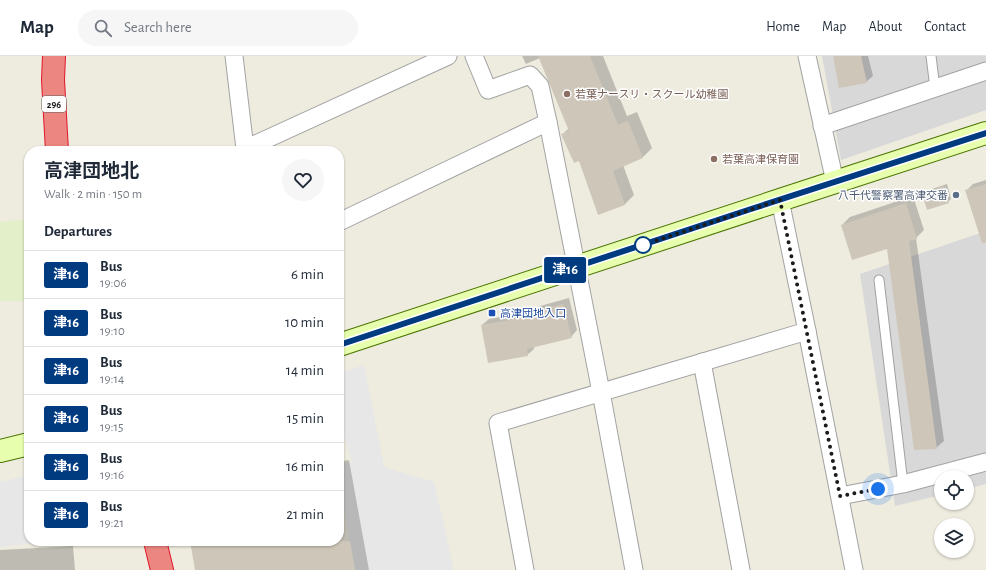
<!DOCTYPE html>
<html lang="en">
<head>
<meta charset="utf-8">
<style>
	:root { --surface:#fff; --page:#f6f6f7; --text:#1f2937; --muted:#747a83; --line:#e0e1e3 }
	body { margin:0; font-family:"Alegreya Sans","Noto Sans JP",sans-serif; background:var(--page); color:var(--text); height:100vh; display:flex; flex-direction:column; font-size:15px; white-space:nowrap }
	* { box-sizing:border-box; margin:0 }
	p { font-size:13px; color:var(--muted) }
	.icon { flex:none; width:22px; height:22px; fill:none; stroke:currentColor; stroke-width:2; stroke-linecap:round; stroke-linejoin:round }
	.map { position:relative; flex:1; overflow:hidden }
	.drawer { position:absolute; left:24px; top:90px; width:320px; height:400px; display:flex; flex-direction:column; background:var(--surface); border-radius:16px; box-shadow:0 1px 3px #0004 }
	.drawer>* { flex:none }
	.badge { padding:0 8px; border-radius:3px; font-size:14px; line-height:26px }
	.buttons { position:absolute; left:934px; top:414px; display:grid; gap:8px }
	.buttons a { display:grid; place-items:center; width:40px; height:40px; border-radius:50%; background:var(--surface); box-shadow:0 1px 3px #0004; font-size:20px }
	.you { position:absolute; width:20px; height:20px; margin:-10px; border:3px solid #fff; border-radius:50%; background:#1a73e8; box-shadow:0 0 0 6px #1a73e833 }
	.map>.badge { position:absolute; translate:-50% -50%; box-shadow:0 0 0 2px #fff }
	h2 { padding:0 20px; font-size:15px; line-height:36px }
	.round { display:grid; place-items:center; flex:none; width:42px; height:42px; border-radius:21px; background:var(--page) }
	.head { display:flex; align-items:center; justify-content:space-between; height:68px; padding:0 20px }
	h1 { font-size:19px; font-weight:700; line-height:30px }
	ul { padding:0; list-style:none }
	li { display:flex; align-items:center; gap:12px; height:48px; padding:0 20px; border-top:1px solid var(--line) }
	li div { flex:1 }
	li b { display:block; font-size:15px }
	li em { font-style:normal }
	li .badge { min-width:44px; font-weight:700; text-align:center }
	header { display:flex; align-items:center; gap:24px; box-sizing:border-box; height:56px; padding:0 20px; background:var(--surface); border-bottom:1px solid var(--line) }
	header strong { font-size:19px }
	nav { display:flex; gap:22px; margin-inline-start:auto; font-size:14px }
	.search { width:280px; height:36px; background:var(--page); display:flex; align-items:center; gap:10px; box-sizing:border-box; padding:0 14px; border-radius:22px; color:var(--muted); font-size:15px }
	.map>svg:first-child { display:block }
	.residential { fill:#d9d8d8 }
	.farmland { fill:#e3efc8 }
	.parking { fill:#e7e7e7 }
	.shadow { fill:#0003 }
	.building { fill:#cec7b9 }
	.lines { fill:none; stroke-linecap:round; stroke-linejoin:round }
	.lane-casing { stroke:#a2a2a2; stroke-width:11 }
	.street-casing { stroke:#a2a2a2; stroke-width:19 }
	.secondary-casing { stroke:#4b7400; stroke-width:24 }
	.highway-casing { stroke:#e1172b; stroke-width:24 }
	.lane { stroke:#fff; stroke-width:9 }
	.street { stroke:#fff; stroke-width:17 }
	.secondary { stroke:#e6fead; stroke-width:22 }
	.highway { stroke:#ec8680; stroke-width:22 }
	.line-casing { stroke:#fff; stroke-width:9 }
	.line { stroke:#003b80; stroke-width:6 }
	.walk { stroke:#1b1b1b; stroke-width:4; stroke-dasharray:0 7.2 }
	.education-dot { fill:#8d6e63; stroke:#fff; stroke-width:1.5 }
	.service-dot { fill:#5c6f8a; stroke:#fff; stroke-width:1.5 }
	.stop-dot { fill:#fff; stroke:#003b80; stroke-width:2 }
	.transit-dot { fill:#1a4fb4; stroke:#fff; stroke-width:1.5 }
	.labels { text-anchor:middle; stroke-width:3; stroke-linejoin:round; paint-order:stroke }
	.shield { fill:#fff; stroke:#5f5f5f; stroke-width:1 }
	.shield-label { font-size:10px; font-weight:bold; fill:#1b1b1b }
	.education-label { font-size:11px; fill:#785e54; stroke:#fff; text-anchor:start }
	.service-label { font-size:11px; fill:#4e5e75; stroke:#fff; text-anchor:end }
	.transit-label { font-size:11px; fill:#164399; stroke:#fff; text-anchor:start }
</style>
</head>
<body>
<header>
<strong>Map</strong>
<div class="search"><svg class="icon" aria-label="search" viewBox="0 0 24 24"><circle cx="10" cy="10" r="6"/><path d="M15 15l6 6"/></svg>Search here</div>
<nav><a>Home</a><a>Map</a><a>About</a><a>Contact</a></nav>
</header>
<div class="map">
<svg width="986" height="514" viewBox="0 0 986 514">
	<rect width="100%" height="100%" fill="#eeecdf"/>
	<g class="residential">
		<path d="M 822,0 L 986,0 L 986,54 L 841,104 Z"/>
		<path d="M 986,175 L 986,428 L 967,433 L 967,421 L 941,421 L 941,439 L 895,450 L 860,218 Z"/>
	</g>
	<path class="farmland" d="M 29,163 L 29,245 L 0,245 L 0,166 Z"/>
	<g class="parking">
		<path d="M 364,309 L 384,411 L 434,426 L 454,514 L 355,514 L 339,425 L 339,408 L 352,406 L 339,366 L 339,317 Z"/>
		<path d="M 29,419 L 29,485 L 59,485 L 0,491 L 0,426 Z"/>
	</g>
	<g class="shadow">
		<path d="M 522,0 L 603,0 L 627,60 L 637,56 L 652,92 L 643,101 L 623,109 L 634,139 L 625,148 L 599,158 L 579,104 L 563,78 L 569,72 L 540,2 L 526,8 Z"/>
		<path d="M 834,0 L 868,0 L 873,20 L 866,26 Z"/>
		<path d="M 986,124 L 986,161 L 967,134 L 973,128 Z"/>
		<path d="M 947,128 L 951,143 L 948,146 L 923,138 L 926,135 Z"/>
		<path d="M 913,140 L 924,174 L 916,182 L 944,385 L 936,392 L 888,191 L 842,169 L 850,161 Z"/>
		<path d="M 569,242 L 577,274 L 571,281 L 534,290 L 534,293 L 527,299 L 482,269 L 489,263 L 534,255 L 540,250 Z"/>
		<path d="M 349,404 L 369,514 L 196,514 L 191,485 L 339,485 L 339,406 Z"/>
		<path d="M 73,490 L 75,514 L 0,514 L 0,494 Z"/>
	</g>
	<g class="building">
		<path d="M 538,0 L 590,0 L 618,69 L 628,65 L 643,102 L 613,115 L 625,149 L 598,159 L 579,105 L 574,107 L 561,78 L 569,75 Z"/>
		<path d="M 833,0 L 861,0 L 867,27 L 839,32 Z"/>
		<path d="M 986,128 L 986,187 L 982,187 L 965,134 Z"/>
		<path d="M 944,130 L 949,147 L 927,154 L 922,137 Z"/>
		<path d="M 906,147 L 917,183 L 909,185 L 937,393 L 914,394 L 887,193 L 852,204 L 841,169 Z"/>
		<path d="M 563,248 L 572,282 L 527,293 L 528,300 L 488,307 L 481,269 L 533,260 L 532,256 Z"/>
		<path d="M 190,485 L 350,485 L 355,514 L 195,514 Z"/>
	</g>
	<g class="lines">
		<g class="lane-casing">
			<g id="lane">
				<path d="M 931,0 L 935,32"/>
				<path d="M 879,224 L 903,428"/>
			</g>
		</g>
		<g class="street-casing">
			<g id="street">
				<path d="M 234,0 L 245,93 L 448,0"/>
				<path d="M 474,0 L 488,34 L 530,19 L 540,30 L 548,66"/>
				<path d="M 807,0 L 835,126"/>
				<path d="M 822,70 L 986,15"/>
				<path d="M 780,144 L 807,275 L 854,514"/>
				<path d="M 339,166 L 548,66 L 601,336 L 634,514"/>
				<path d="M 702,306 L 741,514"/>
				<path d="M 840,440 L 903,428 L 986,406"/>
				<path d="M 525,514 L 498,367 L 807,275"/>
			</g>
		</g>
		<g class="secondary-casing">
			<g id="secondary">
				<path d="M 339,289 L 780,144 L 986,77"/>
				<path d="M 0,395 L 29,388"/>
			</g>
		</g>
		<g class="highway-casing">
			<g id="highway">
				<path d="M 54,0 L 53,24 L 57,95"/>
				<path d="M 155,485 L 162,514"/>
			</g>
		</g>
		<use href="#lane" class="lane"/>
		<use href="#street" class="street"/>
		<use href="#secondary" class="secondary"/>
		<use href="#highway" class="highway"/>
	</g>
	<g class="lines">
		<g class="line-casing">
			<path id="line" d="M 339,289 L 751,153 L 986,77"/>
		</g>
		<use href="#line" class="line"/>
		<path class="walk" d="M 643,189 L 780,144 L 840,440 L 878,433"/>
	</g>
	<g class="education-dot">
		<circle cx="567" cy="38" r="4"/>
		<circle cx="714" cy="103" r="4"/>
	</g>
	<circle class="service-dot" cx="956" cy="139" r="4"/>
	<circle class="stop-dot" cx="643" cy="189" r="8"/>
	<rect class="transit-dot" x="488" y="253" width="8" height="8" rx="2"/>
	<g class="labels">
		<rect class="shield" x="42" y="40" width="24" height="16" rx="3"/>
		<g class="shield-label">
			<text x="54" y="52">296</text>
		</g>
		<g class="education-label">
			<text x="575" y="42">若葉ナースリ・スクール幼稚園</text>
			<text x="722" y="107">若葉高津保育園</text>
		</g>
		<g class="service-label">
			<text x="948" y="143">八千代警察署高津交番</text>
		</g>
		<g class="transit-label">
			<text x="500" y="261">高津団地入口</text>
		</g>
	</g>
</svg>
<div class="buttons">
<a><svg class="icon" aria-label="locate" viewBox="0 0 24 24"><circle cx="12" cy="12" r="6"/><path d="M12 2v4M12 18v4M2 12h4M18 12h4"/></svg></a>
<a><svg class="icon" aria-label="layers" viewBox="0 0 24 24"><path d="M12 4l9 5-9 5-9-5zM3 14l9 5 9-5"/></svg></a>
</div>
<div class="you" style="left:878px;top:433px"></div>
<b class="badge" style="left:565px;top:214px;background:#003b80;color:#fff">津16</b>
<section class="drawer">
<div class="head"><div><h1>高津団地北</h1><p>Walk · 2 min · 150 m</p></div><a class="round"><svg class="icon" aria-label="heart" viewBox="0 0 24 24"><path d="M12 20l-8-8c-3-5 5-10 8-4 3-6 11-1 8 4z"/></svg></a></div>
<h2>Departures</h2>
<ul>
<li><span class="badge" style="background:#003b80;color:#fff">津16</span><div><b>Bus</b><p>19:06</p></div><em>6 min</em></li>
<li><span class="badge" style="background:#003b80;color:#fff">津16</span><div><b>Bus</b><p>19:10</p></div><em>10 min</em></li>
<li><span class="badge" style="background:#003b80;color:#fff">津16</span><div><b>Bus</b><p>19:14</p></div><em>14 min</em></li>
<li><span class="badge" style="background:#003b80;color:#fff">津16</span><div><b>Bus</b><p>19:15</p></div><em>15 min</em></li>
<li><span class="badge" style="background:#003b80;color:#fff">津16</span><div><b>Bus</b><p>19:16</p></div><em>16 min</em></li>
<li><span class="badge" style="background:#003b80;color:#fff">津16</span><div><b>Bus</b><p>19:21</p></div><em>21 min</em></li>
</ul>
</section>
</div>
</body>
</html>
